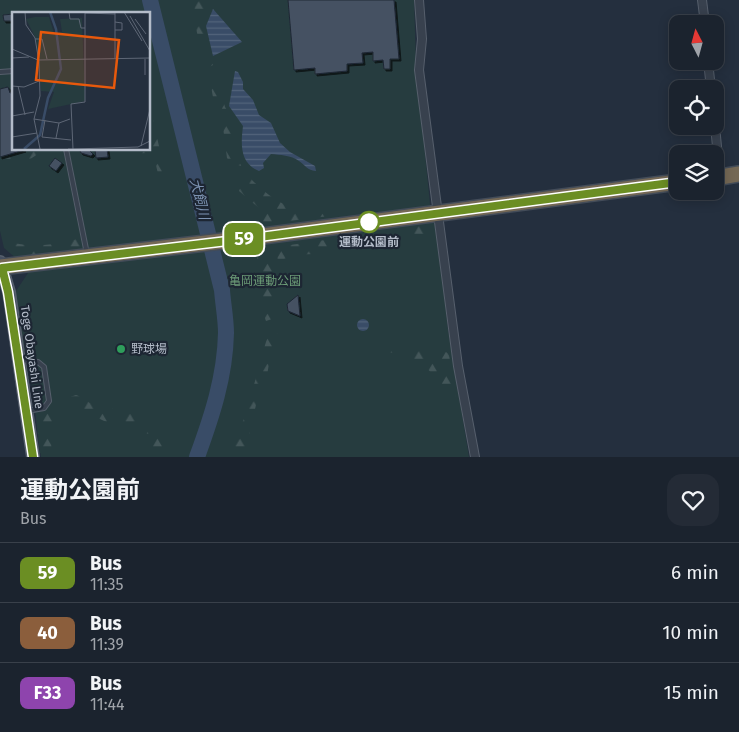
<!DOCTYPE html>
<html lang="en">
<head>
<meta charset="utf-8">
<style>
	:root { --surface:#1b232e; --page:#242b36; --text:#f1f3f6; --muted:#a0a4aa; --line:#39404a }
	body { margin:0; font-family:"Fira Sans","Noto Sans JP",sans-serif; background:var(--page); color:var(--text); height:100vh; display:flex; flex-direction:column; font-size:19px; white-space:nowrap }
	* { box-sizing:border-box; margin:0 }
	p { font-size:16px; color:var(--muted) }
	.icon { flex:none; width:28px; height:28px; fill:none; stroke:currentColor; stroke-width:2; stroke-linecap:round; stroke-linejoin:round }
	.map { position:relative; height:457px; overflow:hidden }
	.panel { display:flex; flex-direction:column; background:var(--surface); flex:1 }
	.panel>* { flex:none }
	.badge { padding:0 10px; border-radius:8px; font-size:18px; line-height:32px }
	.needle { width:32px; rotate:354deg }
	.tools { position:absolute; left:669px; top:15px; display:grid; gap:10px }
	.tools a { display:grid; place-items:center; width:55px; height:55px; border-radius:10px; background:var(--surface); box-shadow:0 2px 12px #0003,0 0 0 1px var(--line); font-size:25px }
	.map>.badge { position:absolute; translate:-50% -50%; box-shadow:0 0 0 2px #fff }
	.round { display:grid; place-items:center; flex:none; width:52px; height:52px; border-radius:15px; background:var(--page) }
	.headline { display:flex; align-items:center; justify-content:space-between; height:85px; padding:0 20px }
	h1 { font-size:24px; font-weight:700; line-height:38px }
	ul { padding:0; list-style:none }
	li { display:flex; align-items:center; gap:15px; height:60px; padding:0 20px; border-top:1px solid var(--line) }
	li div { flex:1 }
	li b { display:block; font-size:19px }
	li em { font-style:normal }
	li .badge { min-width:55px; font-weight:700; text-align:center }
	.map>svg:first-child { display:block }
	.green { fill:#263c3f; fill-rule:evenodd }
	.forest { fill:url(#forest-firs) }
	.water { fill:url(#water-rules) }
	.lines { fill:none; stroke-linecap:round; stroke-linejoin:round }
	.river { stroke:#394c67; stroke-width:16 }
	.building { fill:#455162; stroke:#1f2835; filter:url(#shadow) }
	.lane-casing { stroke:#565f6c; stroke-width:6 }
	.street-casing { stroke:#565f6c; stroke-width:10 }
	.secondary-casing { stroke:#565f6c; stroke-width:14 }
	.highway-casing { stroke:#434c59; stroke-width:18 }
	.lane { stroke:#38414e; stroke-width:4 }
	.street { stroke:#38414e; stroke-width:8 }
	.secondary { stroke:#465061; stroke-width:11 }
	.highway { stroke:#746855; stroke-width:15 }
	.line-casing { stroke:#fff; stroke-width:11 }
	.line { stroke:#6b8e23; stroke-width:8 }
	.stop-dot { fill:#fff; stroke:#6b8e23; stroke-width:2.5 }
	.leisure-dot { fill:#2e9e5b; stroke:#1d2633; stroke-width:2 }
	.labels { text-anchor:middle; stroke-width:4.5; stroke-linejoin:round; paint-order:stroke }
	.stop-label { font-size:12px; font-weight:bold; fill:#b4bcc9; stroke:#1d2633 }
	.park-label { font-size:12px; fill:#6b9a76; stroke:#1d2633 }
	.poi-label { font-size:12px; fill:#b4bcc9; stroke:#1d2633; text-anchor:start }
	.street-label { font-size:12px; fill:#b4bcc9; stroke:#1d2633 }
	.water-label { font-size:14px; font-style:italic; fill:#7c92b1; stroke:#1d2633 }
	.inset-river { fill:none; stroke:#394c67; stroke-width:2.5 }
	.inset-road { fill:none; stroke:#5e6776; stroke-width:1 }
	.view { fill:#e8590c; fill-opacity:0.15; stroke:#e8590c; stroke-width:2.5 }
	.inset-edge { fill:none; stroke:#b4bcc9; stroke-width:2.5 }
</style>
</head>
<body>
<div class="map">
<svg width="739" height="457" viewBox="0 0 739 457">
	<defs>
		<pattern id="forest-firs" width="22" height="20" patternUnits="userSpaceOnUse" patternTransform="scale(1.25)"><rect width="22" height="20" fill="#263c3f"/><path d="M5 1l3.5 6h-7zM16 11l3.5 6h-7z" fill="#435659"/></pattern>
		<pattern id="water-rules" width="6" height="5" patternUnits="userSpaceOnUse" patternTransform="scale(1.25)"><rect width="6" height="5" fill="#394c67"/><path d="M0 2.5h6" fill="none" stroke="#53647b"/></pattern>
		<filter id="shadow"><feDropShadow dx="2" dy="2" stdDeviation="0" flood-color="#0009"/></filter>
	</defs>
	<rect width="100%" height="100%" fill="#242f3e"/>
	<path class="green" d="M 0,0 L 414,0 L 416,64 L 430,204 L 432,222 L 437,225 L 448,329 L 469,457 L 41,457 L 31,380 L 26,379 L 14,294 L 28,273 L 26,259 L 18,260 L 4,248 L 0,231 ZM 14,14 L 149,14 L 149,149 L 14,149 Z"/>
	<g class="forest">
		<path d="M 197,0 L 205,0 L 207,2 L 203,28 L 213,65 L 207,68 C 203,50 188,15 197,0 Z"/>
		<path d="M 216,76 L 225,107 L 234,122 L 235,149 L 242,161 L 241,166 L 231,163 L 227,158 L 223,127 L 215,108 L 210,81 Z"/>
		<path d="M 149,106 L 150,106 L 167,182 L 160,182 L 154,157 L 147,153 L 129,154 L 112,149 L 149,149 Z"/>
		<path d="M 25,149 L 37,149 L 40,151 C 30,164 14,162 0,164 L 0,161 C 8,157 21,156 25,149 Z"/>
		<path d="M 245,173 C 263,192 284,210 311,212 C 322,212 328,209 337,215 L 265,224 L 260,222 L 259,208 L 239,191 L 237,174 Z"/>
		<path d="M 428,223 L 432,226 L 433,232 L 430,236 L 411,239 L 408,228 Z"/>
		<path d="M 77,239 L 85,244 L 83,250 C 62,253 28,262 9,248 L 10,242 C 32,248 56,245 77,239 Z"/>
		<path d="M 332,239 L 333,246 L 329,253 L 296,255 L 278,261 L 276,250 L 283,246 Z"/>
		<path d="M 257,257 L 267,259 L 278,283 L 275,294 L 275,318 L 266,321 L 263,313 Z"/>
		<path d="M 266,327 L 277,333 L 278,339 L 270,357 L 266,382 L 258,396 L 244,457 L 230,457 L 247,410 L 267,338 Z"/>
		<path d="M 398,347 C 415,354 434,343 449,354 L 457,408 C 435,376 430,361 389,352 L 390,348 Z"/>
		<path d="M 76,395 C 84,397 87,402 94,405 C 109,410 128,408 140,421 C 127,429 111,425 98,418 C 96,416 91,412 88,411 C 82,410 78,413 72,411 L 68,403 L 70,397 Z"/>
		<path d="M 58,409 L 62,409 L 62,414 L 50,425 L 52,453 L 40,453 L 36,417 L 46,411 Z"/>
		<path d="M 158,429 L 168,439 L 163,457 L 151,457 L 152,451 L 146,445 L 147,432 Z"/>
	</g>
	<g class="water">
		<path d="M 213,9 L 242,42 L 213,56 L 206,26 Z"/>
		<path d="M 235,71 L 238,72 L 243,82 L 243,89 L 253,100 L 259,115 L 271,123 L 280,143 L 290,152 L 315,166 L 316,171 C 307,170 306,166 299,161 C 291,155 280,155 271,154 L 263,163 L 264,168 L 259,171 C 239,163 241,143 243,126 L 229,106 Z"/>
		<circle cx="363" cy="325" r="6"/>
	</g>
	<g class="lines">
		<path class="river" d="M 150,0 L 222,290 C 223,304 226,319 226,333 C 225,377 212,416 197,457"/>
	</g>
	<g class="building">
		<path d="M 288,0 L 394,0 L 399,59 L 390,59 L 390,69 L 384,69 L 383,60 L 373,61 L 373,52 L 362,53 L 363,63 L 347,64 L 347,71 L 315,74 L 315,68 L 294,70 Z"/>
		<path d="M 14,14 L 14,21 L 4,21 L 3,15 Z"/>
		<path d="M 8,87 L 10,93 L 14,92 L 14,149 L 24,150 L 0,157 L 0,89 Z"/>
		<path d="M 79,149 L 88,149 L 93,154 L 91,156 L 81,153 Z"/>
		<path d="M 107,149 L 108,157 L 96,158 L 95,150 Z"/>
		<path d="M 55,158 L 62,163 L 56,171 L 49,166 Z"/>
		<path d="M 298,295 L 300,316 L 288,311 L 287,304 Z"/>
	</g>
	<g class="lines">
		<g class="lane-casing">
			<g id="lane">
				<path d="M 0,72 L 14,71"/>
				<path d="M 66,149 L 87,254"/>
				<path d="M 21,360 L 38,362 L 44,367 L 49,401 L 44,408 L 27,411"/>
			</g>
		</g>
		<g class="street-casing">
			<g id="street">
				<path d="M 419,0 L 422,39 L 419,70 L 458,366 L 475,457"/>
				<path d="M 702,0 L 705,24"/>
				<path d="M 708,61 L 711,89"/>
				<path d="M 715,126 L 720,177"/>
			</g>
		</g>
		<g class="secondary-casing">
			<path id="secondary" d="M 0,262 L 9,292 L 33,457"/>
		</g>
		<g class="highway-casing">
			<g id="highway">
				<path d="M 715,178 L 739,174"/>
				<path d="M 0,267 L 240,239 L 678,182"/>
			</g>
		</g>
		<use href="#lane" class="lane"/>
		<use href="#street" class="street"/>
		<use href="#secondary" class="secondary"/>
		<use href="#highway" class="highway"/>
	</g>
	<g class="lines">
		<g class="line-casing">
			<path id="line" d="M 33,457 L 8,292 L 2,268 L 244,239 L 678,182"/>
		</g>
		<use href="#line" class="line"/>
	</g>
	<circle class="stop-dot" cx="369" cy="222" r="10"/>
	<circle class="leisure-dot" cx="121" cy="349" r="5"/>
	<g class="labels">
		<g class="stop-label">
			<text x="369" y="246">運動公園前</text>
		</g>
		<g class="park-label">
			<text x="265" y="285">亀岡運動公園</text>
		</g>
		<g class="poi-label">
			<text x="131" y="353">野球場</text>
		</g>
		<g class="street-label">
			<text transform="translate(32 357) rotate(82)" y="4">Toge Obayashi Line</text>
		</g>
		<g class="water-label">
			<text transform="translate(200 199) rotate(76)" y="5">犬飼川</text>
		</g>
	</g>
	<g transform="translate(12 12)">
		<rect width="138" height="138" fill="#242f3e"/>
		<path d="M 23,5 L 37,5 L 42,21 L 50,20 L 48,7 L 70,6 L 73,89 L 36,97 L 42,80 L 29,79 L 24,27 L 14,7 Z" fill="#263c3f"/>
		<path class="inset-river" d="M 12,137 L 28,123 L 36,86 L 49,57 L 44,17 L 38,0"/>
		<path class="inset-road" d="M 13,0 L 14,13 L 23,26 L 27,50 L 28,84 L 22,107 L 28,137M 57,0 L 58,7 L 67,7 L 69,16 L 73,16M 112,0 L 130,29M 73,1 L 103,2M 118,4 L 138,39M 123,7 L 134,22M 103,18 L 110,18 L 110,11 L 103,10M 23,27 L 30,27 L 35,47M 0,37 L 26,48 L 138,46M 0,46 L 17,45M 103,46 L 103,0M 133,47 L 133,63M 0,74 L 12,75 L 27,69M 6,74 L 13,103M 0,104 L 22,100M 22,107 L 47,111 L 58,107M 0,125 L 25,121M 30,125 L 59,128M 30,125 L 33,108M 44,126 L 47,111M 129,134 L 138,97M 56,137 L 61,137 L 59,92 L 73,90 L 73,0M 61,137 L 126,135 L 138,129"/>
		<path class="view" d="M 29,20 L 107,28 L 102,76 L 24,68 Z"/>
		<rect width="138" height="138" class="inset-edge"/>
	</g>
</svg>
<div class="tools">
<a><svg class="needle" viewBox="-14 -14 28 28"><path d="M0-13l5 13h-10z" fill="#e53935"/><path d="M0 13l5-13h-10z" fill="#a0a4aa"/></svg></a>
<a><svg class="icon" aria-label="locate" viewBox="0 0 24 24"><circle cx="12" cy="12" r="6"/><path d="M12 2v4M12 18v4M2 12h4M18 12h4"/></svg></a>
<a><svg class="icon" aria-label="layers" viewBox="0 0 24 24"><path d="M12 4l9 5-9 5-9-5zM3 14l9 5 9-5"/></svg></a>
</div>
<b class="badge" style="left:244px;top:239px;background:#6b8e23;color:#fff">59</b>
</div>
<section class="panel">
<div class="headline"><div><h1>運動公園前</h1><p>Bus</p></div><a class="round"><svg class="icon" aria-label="heart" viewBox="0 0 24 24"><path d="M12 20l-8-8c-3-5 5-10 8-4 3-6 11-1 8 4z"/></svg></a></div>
<ul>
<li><span class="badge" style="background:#6b8e23;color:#fff">59</span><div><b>Bus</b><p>11:35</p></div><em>6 min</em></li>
<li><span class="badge" style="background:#8b5e3c;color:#fff">40</span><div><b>Bus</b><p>11:39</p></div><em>10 min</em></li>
<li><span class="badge" style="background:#8e44ad;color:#fff">F33</span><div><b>Bus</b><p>11:44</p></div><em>15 min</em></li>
</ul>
</section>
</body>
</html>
